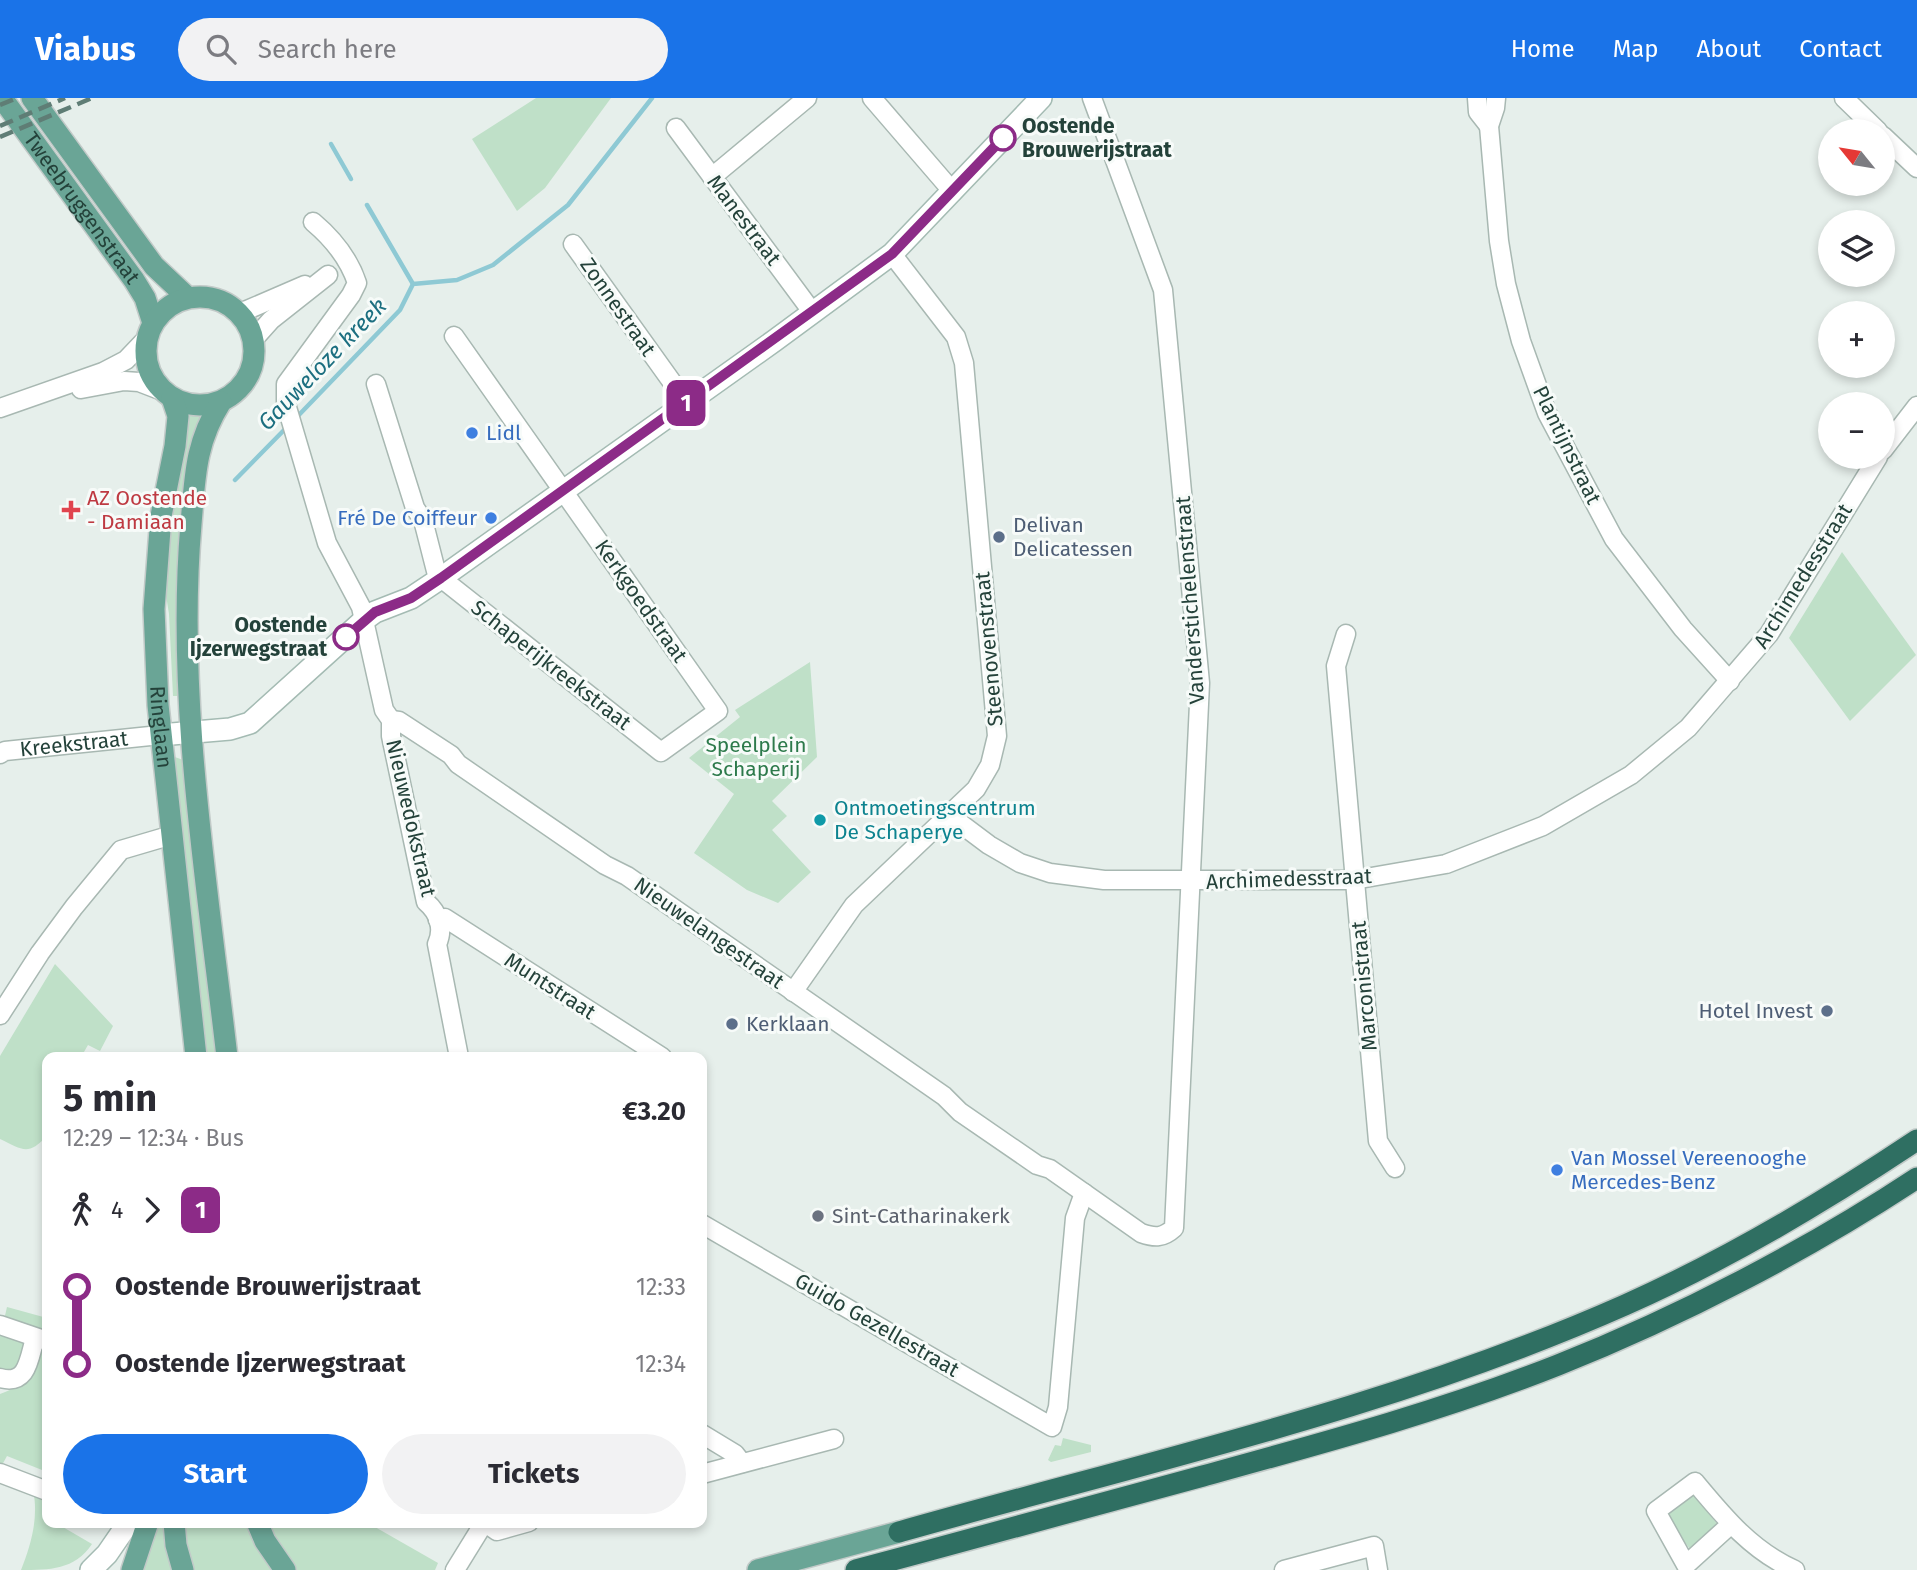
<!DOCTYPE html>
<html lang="en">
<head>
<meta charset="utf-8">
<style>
	:root { --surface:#fff; --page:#f2f2f3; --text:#2b2b33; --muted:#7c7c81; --accent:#1a73e8 }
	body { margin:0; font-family:"Fira Sans",sans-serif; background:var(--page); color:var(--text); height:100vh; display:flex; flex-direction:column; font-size:26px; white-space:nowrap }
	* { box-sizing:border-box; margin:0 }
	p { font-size:23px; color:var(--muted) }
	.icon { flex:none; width:38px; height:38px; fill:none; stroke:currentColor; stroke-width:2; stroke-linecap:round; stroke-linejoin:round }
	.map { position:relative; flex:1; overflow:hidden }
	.panel { position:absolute; left:42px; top:954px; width:665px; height:476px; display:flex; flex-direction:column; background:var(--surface); border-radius:14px; box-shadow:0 4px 10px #0003 }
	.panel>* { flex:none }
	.badge { padding:0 14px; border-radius:10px; font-size:24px; line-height:46px }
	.needle { width:46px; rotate:300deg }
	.buttons { position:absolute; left:1818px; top:21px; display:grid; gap:14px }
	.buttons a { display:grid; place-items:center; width:77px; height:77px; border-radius:50%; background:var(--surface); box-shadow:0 4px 10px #0003; font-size:35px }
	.map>.badge { position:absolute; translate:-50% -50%; box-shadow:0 0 0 4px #fff }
	.legs { display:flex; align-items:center; gap:10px; height:77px; padding:0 21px; font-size:23px }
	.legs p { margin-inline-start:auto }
	.headline { display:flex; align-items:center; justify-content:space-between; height:119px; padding:0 21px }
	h1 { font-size:38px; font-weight:700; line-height:52px }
	.cta { display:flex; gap:14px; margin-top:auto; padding:14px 21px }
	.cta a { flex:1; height:80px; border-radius:42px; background:var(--accent); color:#fff; font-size:28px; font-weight:700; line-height:80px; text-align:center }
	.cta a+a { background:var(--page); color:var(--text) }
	ul { padding:0 21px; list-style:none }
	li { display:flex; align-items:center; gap:24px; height:77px; font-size:26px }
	li i { display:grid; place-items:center; width:10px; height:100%; margin:0 9px; background:currentColor }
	li i::after { content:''; width:18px; height:18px; margin:-9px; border:5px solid; border-radius:50%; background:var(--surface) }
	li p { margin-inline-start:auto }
	li:first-child i { background:linear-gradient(#0000 50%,currentColor 0) }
	li:last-child i { background:linear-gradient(currentColor 50%,#0000 0) }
	header { display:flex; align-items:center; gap:42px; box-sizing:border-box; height:98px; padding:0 35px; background:var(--accent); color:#fff }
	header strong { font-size:33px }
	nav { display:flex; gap:38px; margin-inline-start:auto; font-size:24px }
	.search { width:490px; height:63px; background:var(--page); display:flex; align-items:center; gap:18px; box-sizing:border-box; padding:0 24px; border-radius:38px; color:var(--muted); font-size:26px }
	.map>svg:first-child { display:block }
	.green { fill:#bfe0c8 }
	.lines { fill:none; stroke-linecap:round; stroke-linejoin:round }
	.stream { stroke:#8ec9d4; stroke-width:4.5 }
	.street-casing { stroke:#a8b8b2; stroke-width:21 }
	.secondary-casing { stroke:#a4bbb3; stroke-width:24 }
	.primary-casing { stroke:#c2cac8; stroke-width:24 }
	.highway-casing { stroke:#c2cac8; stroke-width:24 }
	.street { stroke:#fff; stroke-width:18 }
	.secondary { stroke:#fff; stroke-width:21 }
	.primary { stroke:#6aa596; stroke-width:21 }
	.highway { stroke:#2f6f62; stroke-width:21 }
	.rail { stroke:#5f7d75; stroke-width:4.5; stroke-dasharray:14 7; stroke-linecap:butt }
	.line-1-casing { stroke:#fff; stroke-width:16 }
	.line-1 { stroke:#8c2b87; stroke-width:10 }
	.stop-1-dot { fill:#fff; stroke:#8c2b87; stroke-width:3.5 }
	.shop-dot { fill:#3f7fe0; stroke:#f7fbf9; stroke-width:2.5 }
	.health-dot { fill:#e0444e; stroke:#f7fbf9; stroke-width:2.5 }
	.service-dot { fill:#5c6f8a; stroke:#f7fbf9; stroke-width:2.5 }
	.culture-dot { fill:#0f9aa8; stroke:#f7fbf9; stroke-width:2.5 }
	.worship-dot { fill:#6b7280; stroke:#f7fbf9; stroke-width:2.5 }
	.labels { text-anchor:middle; stroke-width:6; stroke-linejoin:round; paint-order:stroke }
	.stop-label { font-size:21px; font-weight:bold; fill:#24423a; stroke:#f7fbf9; text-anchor:start }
	.street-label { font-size:21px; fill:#24423a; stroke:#f7fbf9 }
	.shop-label { font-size:21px; fill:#366cbe; stroke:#f7fbf9; text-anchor:start }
	.health-label { font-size:21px; fill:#be3a42; stroke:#f7fbf9; text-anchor:start }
	.service-label { font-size:21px; fill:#4e5e75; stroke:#f7fbf9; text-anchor:start }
	.park-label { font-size:21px; fill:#2d7a4b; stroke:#f7fbf9 }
	.culture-label { font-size:21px; fill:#0d838f; stroke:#f7fbf9; text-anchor:start }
	.worship-label { font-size:21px; fill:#5b616d; stroke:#f7fbf9; text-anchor:start }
	.water-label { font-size:23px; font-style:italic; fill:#1c6f80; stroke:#f7fbf9 }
</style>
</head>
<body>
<header>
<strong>Viabus</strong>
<div class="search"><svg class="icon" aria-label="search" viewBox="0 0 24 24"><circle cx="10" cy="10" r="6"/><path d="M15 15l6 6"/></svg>Search here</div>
<nav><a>Home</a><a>Map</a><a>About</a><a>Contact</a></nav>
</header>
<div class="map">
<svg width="1917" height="1472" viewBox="0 0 1917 1472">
	<rect width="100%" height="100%" fill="#e6efeb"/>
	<g class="green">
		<path d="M 536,0 L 611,0 L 545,90 L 517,113 L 472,41 Z"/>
		<path d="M 183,317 L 202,318 C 191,340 189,363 185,386 C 175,456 175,527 179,598 L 173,598 L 169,516 L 164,485 Z"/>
		<path d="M 1842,454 L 1916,557 L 1850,623 L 1789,540 Z"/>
		<path d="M 810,564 L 817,659 L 772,703 L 787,718 L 772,732 L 811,774 L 778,805 L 747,792 L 694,755 L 734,696 L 689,660 L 740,619 L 735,612 Z"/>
		<path d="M 172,658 L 186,663 L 217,959 L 204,959 Z"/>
		<path d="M 55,866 L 113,928 L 100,953 L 88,947 L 81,959 L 47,959 L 47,1038 C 28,1058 23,1052 0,1041 L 0,958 Z"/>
		<path d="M 7,1209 L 47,1220 L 47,1235 L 4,1222 Z"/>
		<path d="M 0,1237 L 13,1241 L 15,1238 L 26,1246 L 28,1252 L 14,1275 L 0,1273 Z"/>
		<path d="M 40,1251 L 47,1253 L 47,1374 L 7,1358 L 2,1367 L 0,1367 L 0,1296 C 30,1285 28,1278 40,1251 Z"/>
		<path d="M 1063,1340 L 1091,1347 L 1091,1354 L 1051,1364 L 1048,1362 L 1055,1347 L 1061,1348 Z"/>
		<path d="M 33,1392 L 47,1396 L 47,1424 L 56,1425 L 92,1446 C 75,1472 49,1472 21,1472 C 31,1447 39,1419 33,1392 Z"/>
		<path d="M 1692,1395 L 1718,1427 L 1690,1451 L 1664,1417 Z"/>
		<path d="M 153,1425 L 167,1425 L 177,1472 L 139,1472 Z"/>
		<path d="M 181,1425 L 250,1425 L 279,1472 L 189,1472 Z"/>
		<path d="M 264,1425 L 368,1425 L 438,1465 L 435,1472 L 292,1472 Z"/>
	</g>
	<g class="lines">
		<g class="stream">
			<path d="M 331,46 L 351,81"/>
			<path d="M 367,107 L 413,186"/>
			<path d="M 295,321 L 400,212 L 413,186 L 457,182 L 493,167 L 568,107 L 652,0"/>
			<path d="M 235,382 L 289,327"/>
		</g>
		<g class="street-casing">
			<g id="street">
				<path d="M 872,0 L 953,94"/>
				<path d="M 1477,0 L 1478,14 L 1489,28"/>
				<path d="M 1496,0 L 1495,10 L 1489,28 L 1499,143 L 1506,186 L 1521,243 L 1547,315 L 1614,441 L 1683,531 L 1730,583"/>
				<path d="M 1844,0 L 1878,33"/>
				<path d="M 676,30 L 813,215"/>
				<path d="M 1883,38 L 1917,70"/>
				<path d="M 712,79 L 807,0"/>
				<path d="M 313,124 C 332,140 349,161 357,185 L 351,197 L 286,286 L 286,306 L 327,445 L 361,509 L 384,612 L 391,622 L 391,638 L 426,804 C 439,815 444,831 437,846 L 459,959"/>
				<path d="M 573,146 L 687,305"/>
				<path d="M 240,215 L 305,187"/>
				<path d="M 254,241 L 271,222 L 328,177"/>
				<path d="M 376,286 L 415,410 L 423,422 L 436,473 L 441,480 L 661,654 L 718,613 L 454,238"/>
				<path d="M 81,291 L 124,283 L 139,284 L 165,294"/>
				<path d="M 0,310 L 103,274 L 126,262 L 147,240"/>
				<path d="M 1883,352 L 1917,308"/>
				<path d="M 1346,536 L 1336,568 L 1378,1043 L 1395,1070"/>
				<path d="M 391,622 L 399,623 L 451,657 L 458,666 L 605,767 L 627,778 L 944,998 L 960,1014 L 1037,1067 L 1050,1071 L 1141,1135 C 1155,1140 1163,1140 1174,1130 L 1200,585 L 1163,192 L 1092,0"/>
				<path id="s1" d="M 0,656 L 5,653 L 160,637"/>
				<path d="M 949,717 L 989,747 L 1020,765 L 1050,775 L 1104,782 L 1354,782 L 1446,766 L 1543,728 L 1631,677 L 1688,630 L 1769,536 L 1878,359"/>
				<path d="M 438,822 L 445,820 L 662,959"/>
				<path d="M 793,894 L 854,807 L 976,691 L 990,667 L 997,638 L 964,265 L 956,239 L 892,156"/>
				<path d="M 0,917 L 40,855 L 74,809 L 121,752 L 172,737"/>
				<path d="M 702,1126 L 1052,1329 L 1058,1309 L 1075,1120 L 1084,1095"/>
				<path d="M 0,1227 L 47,1243"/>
				<path d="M 0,1280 C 28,1288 29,1260 35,1240"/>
				<path d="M 702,1336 L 735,1356 L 742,1365"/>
				<path d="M 0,1375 L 47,1393"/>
				<path d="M 702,1376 L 834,1341"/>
				<path d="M 484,1424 L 497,1433 L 529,1424"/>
				<path d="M 1730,1427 L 1686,1467 L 1656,1413 L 1695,1384 C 1724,1419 1752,1453 1795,1472"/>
				<path d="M 455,1472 L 484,1425"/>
				<path d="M 1284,1472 L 1374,1448 L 1378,1472"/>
			</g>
		</g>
		<g class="secondary-casing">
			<g id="secondary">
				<path d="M 160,637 L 230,631 L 250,625 L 364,522 L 375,514 L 411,500 L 441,480 L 774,243 L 892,156 L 1041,0"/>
				<path d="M 91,1472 L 107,1456 L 129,1424"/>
			</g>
		</g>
		<g class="primary-casing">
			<g id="primary">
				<path id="s2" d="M 2,0 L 134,182 L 145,200 L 153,225"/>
				<path d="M 32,0 L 154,168 L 187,199"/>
				<circle cx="200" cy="253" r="54"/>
				<path id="s3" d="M 172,300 L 178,318 L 175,348 L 161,418 L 154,511 L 158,607 L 196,959"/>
				<path d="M 221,304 C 195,345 195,379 191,426 C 176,600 207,785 227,959"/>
				<path d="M 174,1424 L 176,1447 L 183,1472"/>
				<path d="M 257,1424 L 265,1443 L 285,1472"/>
				<path d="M 132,1472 L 148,1424"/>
				<path d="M 758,1472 L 899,1434"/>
			</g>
		</g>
		<g class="highway-casing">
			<g id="highway">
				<path d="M 899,1434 C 1142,1365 1393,1310 1625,1207 C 1724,1163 1827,1102 1917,1042"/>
				<path d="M 856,1472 C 972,1441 1088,1409 1203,1378 C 1323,1345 1442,1313 1558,1267 C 1679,1219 1808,1152 1917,1080"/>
			</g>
		</g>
		<use href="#street" class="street"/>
		<use href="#secondary" class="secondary"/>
		<use href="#primary" class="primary"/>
		<use href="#highway" class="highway"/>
		<g class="rail">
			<path d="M 0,7 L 17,0"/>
			<path d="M 0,28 L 65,0"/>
			<path d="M 0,39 L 92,0"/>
		</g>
	</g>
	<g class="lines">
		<g class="line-1-casing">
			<path id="line-1" d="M 346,539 L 375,514 L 411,500 L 441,480 L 892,156 L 1003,40"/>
		</g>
		<use href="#line-1" class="line-1"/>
	</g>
	<g class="stop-1-dot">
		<circle cx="1003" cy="40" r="12"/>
		<circle cx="346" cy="539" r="12"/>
	</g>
	<g class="shop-dot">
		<circle cx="472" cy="335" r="7"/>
		<circle cx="491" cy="420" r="7"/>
		<circle cx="1557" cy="1072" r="7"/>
	</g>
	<path class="health-dot" d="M67.5 401.5h7v7h7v7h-7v7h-7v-7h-7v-7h7z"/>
	<g class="service-dot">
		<circle cx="999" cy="439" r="7"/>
		<circle cx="1827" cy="913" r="7"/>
		<circle cx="732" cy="926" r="7"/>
	</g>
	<circle class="culture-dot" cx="820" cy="722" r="7"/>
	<circle class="worship-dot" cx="818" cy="1118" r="7"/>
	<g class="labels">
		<g class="stop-label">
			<text x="1022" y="35">Oostende<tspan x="1022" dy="24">Brouwerijstraat</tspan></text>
			<text x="327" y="534" text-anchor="end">Oostende<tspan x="327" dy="24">Ijzerwegstraat</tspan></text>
		</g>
		<g class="street-label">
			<text dy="7" stroke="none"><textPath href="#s2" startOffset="136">Tweebruggenstraat</textPath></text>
			<text transform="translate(744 122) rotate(53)" y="7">Manestraat</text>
			<text transform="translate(618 209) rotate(55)" y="7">Zonnestraat</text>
			<text transform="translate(1567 347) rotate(64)" y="7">Plantijnstraat</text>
			<text transform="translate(1803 478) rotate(-58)" y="7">Archimedesstraat</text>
			<text transform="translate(1190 502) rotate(-94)" y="7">Vanderstichelenstraat</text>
			<text transform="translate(641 503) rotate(55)" y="7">Kerkgoedstraat</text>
			<text transform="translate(989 551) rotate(-95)" y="7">Steenovenstraat</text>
			<text transform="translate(551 567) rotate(38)" y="7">Schaperijkreekstraat</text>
			<text dy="7" stroke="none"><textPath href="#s3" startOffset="332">Ringlaan</textPath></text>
			<text dy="7" stroke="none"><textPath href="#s1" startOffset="75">Kreekstraat</textPath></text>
			<text transform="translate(411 720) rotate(77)" y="7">Nieuwedokstraat</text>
			<text transform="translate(1289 781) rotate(-2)" y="7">Archimedesstraat</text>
			<text transform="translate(709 835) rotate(35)" y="7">Nieuwelangestraat</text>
			<text transform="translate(550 888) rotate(33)" y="7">Muntstraat</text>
			<text transform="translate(1364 888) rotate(-95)" y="7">Marconistraat</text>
			<text transform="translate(877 1227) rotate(30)" y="7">Guido Gezellestraat</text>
		</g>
		<g class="shop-label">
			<text x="486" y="342">Lidl</text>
			<text x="477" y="427" text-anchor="end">Fré De Coiffeur</text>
			<text x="1571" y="1067">Van Mossel Vereenooghe<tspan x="1571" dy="24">Mercedes-Benz</tspan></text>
		</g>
		<g class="health-label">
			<text x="87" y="407">AZ Oostende<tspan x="87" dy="24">- Damiaan</tspan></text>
		</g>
		<g class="service-label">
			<text x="1013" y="434">Delivan<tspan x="1013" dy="24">Delicatessen</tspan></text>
			<text x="1813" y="920" text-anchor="end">Hotel Invest</text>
			<text x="746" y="933">Kerklaan</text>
		</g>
		<g class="park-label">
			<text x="756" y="654">Speelplein<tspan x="756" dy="24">Schaperij</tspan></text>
		</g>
		<g class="culture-label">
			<text x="834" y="717">Ontmoetingscentrum<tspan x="834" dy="24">De Schaperye</tspan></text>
		</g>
		<g class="worship-label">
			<text x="832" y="1125">Sint-Catharinakerk</text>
		</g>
		<g class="water-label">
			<text transform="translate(322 266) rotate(-46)" y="8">Gauweloze kreek</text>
		</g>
	</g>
</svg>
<div class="buttons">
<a><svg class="needle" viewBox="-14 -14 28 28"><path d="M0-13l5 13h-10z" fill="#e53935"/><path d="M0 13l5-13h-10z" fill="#7c7c81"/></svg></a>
<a><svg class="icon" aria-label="layers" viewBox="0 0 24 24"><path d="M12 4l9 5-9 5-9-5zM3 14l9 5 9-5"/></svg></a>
<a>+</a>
<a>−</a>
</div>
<b class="badge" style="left:686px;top:305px;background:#8c2b87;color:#fff">1</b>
<section class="panel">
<div class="headline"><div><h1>5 min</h1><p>12:29 – 12:34 · Bus</p></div><b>€3.20</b></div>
<div class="legs"><svg class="icon" aria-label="walk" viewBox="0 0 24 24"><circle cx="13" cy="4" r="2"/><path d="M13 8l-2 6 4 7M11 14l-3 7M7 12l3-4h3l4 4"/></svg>4<svg class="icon" aria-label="forward" viewBox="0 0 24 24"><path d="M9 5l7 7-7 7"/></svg><b class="badge" style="background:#8c2b87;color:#fff">1</b></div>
<ul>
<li><i style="color:#8c2b87"></i><b>Oostende Brouwerijstraat</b><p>12:33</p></li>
<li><i style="color:#8c2b87"></i><b>Oostende Ijzerwegstraat</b><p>12:34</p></li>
</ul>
<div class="cta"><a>Start</a><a>Tickets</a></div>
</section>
</div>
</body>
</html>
